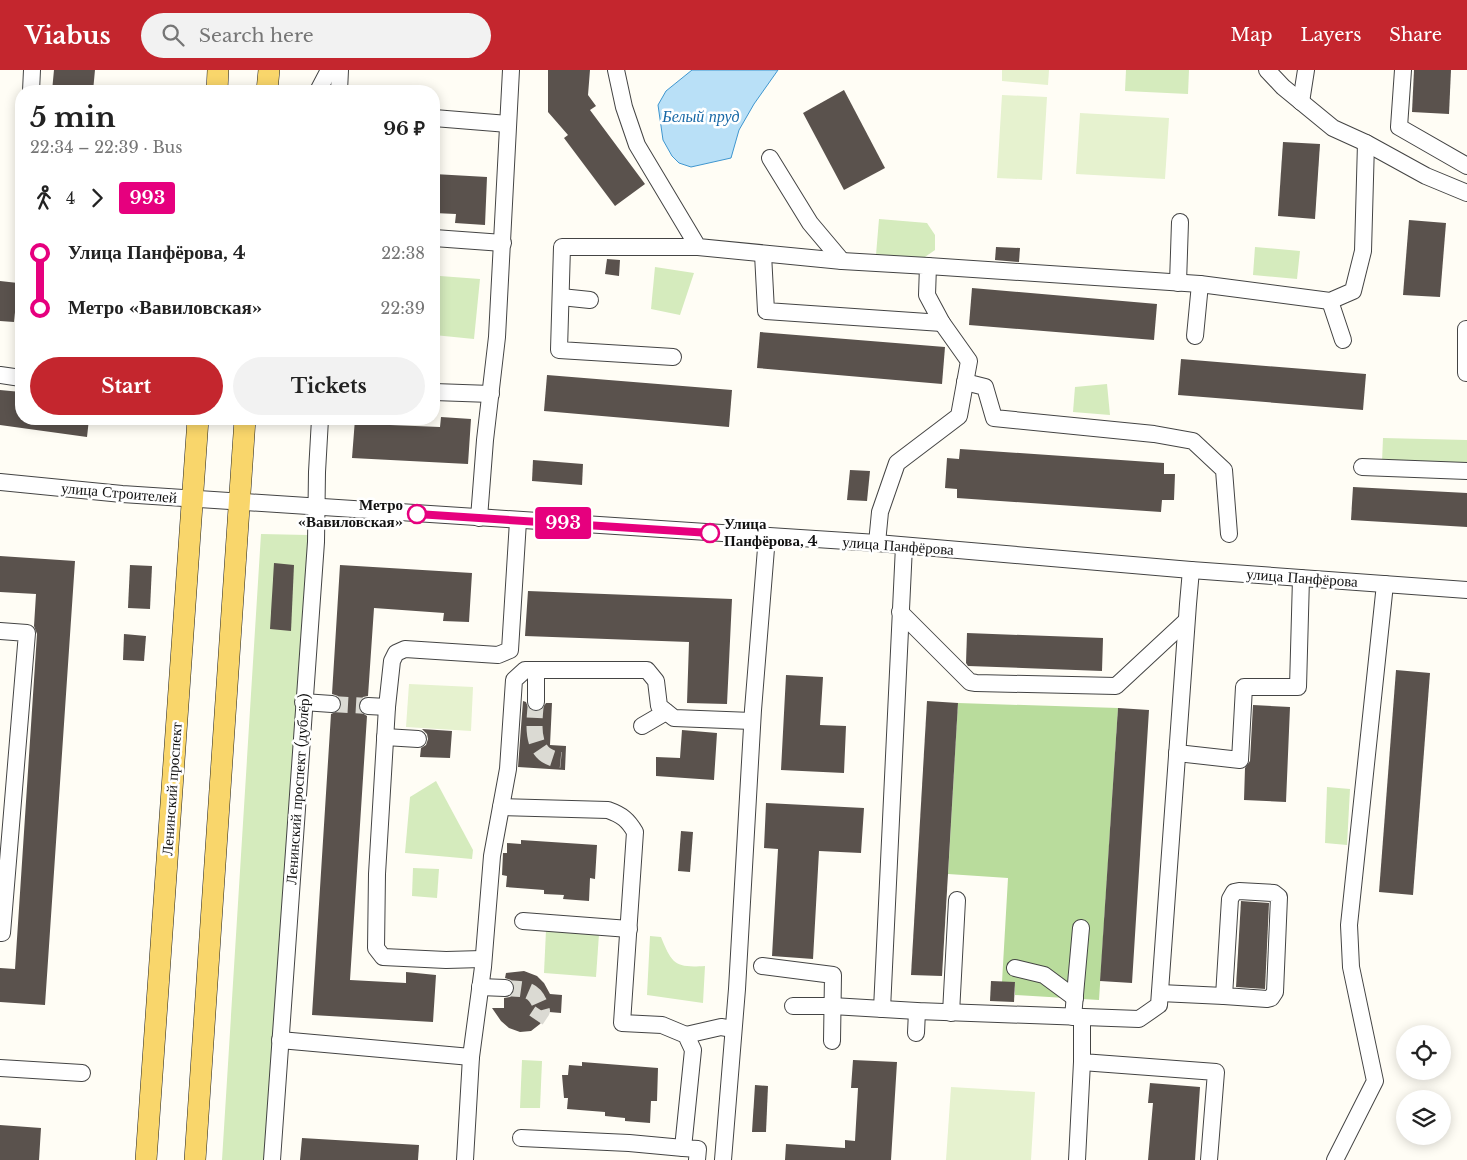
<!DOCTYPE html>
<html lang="en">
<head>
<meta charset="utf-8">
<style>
	:root { --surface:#fff; --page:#f2f2f2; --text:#222; --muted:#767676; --accent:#c4262e }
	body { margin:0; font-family:"Libre Baskerville",serif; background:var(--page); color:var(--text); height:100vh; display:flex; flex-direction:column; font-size:19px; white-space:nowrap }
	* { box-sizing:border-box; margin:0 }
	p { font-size:16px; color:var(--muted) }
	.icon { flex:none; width:28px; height:28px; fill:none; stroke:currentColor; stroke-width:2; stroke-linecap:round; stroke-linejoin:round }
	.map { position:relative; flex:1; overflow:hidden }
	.sheet { position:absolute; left:15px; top:15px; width:425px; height:340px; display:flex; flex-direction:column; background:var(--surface); border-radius:20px; box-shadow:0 2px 12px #0003 }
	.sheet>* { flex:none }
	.badge { padding:0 10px; border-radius:4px; font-size:18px; line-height:32px }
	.buttons { position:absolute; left:1396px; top:955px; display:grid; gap:10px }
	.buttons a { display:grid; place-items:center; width:55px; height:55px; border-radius:50%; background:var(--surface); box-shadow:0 2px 12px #0003; font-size:25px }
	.map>.badge { position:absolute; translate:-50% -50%; box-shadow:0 0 0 2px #fff }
	.legs { display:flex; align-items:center; gap:8px; height:55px; padding:0 15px; font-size:16px }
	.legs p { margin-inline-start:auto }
	.head { display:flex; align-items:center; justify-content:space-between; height:85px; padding:0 15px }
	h1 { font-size:28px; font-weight:700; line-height:38px }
	.button { display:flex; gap:10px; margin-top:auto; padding:10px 15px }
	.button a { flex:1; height:58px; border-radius:30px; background:var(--accent); color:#fff; font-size:20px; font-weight:700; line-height:58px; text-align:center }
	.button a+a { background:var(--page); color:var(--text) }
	ul { padding:0 15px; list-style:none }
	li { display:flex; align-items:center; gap:18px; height:55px; font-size:19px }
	li i { display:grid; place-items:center; width:8px; height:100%; margin:0 6px; background:currentColor }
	li i::after { content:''; width:12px; height:12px; margin:-6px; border:4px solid; border-radius:50%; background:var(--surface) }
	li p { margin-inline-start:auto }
	li:first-child i { background:linear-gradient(#0000 50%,currentColor 0) }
	li:last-child i { background:linear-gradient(currentColor 50%,#0000 0) }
	header { display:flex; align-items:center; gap:30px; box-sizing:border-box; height:70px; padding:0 25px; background:var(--accent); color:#fff }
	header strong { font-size:24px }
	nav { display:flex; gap:28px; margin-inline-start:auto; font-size:18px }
	.search { width:350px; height:45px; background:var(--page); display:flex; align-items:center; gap:12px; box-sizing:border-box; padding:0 18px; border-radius:28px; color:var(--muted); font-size:19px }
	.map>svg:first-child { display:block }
	.green { fill:#d5ebbd }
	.forest { fill:#b9dc9c }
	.pitch { fill:#e6f2cf }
	.water { fill:#b9e0f7; stroke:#3f96cf }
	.building { fill:#5a524d }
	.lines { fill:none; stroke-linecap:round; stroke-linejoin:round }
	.minor-tunnel { stroke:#dbdad3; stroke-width:16; stroke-dasharray:16 8; stroke-linecap:butt }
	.minor-casing { stroke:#444; stroke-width:18 }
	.major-casing { stroke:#222; stroke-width:22 }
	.minor { stroke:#fff; stroke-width:16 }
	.major { stroke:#f9d66b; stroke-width:21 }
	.line-1-casing { stroke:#fff; stroke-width:11 }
	.line-1 { stroke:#e6007e; stroke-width:8 }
	.stop-1-dot { fill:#fff; stroke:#e6007e; stroke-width:2.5 }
	.labels { text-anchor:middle; stroke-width:5; stroke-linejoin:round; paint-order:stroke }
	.street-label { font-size:15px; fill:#111; stroke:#fff }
	.stop-label { font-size:15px; font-weight:bold; fill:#111; stroke:#fff; text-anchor:end }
	.water-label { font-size:16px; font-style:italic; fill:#1768a6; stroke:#fff }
</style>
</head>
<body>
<header>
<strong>Viabus</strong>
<div class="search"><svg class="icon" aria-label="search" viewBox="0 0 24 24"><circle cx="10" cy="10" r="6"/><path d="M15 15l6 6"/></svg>Search here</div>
<nav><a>Map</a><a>Layers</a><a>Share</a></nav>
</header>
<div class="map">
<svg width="1467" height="1090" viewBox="0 0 1467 1090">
	<rect width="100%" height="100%" fill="#fffdf5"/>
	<g class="green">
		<path d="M 1126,0 L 1189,0 L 1188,24 L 1125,21 Z"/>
		<path d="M 879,149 L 927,153 L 935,165 L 935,180 L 922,189 L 876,185 Z"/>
		<path d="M 1255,177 L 1300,181 L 1297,209 L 1253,205 Z"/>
		<path d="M 655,197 L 694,203 L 680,245 L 651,239 Z"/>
		<path d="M 440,206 L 480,209 L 474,269 L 434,265 Z"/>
		<path d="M 1107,314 L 1110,345 L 1073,342 L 1075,317 Z"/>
		<path d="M 1383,368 L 1467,370 L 1467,393 L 1382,392 Z"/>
		<path d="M 261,464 L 308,465 L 264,1090 L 222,1090 Z"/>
		<path d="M 436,711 L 473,780 L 472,789 L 405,783 L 410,727 Z"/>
		<path d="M 1327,717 L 1350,719 L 1347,775 L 1325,773 Z"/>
		<path d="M 413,798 L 439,799 L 437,828 L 412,826 Z"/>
		<path d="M 546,860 L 599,864 L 596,907 L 544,903 Z"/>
		<path d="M 650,866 L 661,867 C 672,894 675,898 705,896 L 703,933 L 647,925 Z"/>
		<path d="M 522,990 L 542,991 L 540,1038 L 520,1038 Z"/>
	</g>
	<path class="forest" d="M 958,633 L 1118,638 L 1099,930 L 1015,925 L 1015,912 L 1002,912 L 1008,808 L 948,804 Z"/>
	<g class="pitch">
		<path d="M 1002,0 L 1049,0 L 1048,15 L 1002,11 Z"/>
		<path d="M 1002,25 L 1047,27 L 1042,110 L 997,108 Z"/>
		<path d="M 1080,43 L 1169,48 L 1165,109 L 1076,104 Z"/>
		<path d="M 409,614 L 473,617 L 471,661 L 406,657 Z"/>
		<path d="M 951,1017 L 1035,1022 L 1031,1090 L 946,1090 Z"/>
	</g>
	<path class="water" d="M 692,0 L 778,0 L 754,34 L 739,60 L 731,88 L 691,97 L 679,93 L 672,86 L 663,70 L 658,35 L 666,21 Z"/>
	<g class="building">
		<path d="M 54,0 L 95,0 L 93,21 L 52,21 Z"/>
		<path d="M 548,0 L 590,0 L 588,25 L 596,36 L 590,40 L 645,114 L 615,136 L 564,68 L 568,65 L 548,42 Z"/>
		<path d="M 1414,0 L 1451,0 L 1449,44 L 1412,42 Z"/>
		<path d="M 844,20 L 885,98 L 844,120 L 803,43 Z"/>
		<path d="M 1283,72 L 1320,74 L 1315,149 L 1278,146 Z"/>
		<path d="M 434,104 L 487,107 L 485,155 L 455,153 L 456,144 L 434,143 Z"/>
		<path d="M 1409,150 L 1446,153 L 1440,227 L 1403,225 Z"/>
		<path d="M 996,177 L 1020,178 L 1019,192 L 995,190 Z"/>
		<path d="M 607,189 L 620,190 L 619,206 L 605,204 Z"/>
		<path d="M 0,211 L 18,213 L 14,252 L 0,251 Z"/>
		<path d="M 972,218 L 1157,234 L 1154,270 L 969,255 Z"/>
		<path d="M 760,262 L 945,277 L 942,314 L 757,298 Z"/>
		<path d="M 1181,289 L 1366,304 L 1363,340 L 1178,325 Z"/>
		<path d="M 547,305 L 732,320 L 729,357 L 544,341 Z"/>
		<path d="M 0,320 L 21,322 L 21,349 L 89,349 L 87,367 L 0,355 Z"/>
		<path d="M 441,347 L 471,349 L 468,394 L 352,388 L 355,349 L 391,349 L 390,355 L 440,357 Z"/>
		<path d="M 960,379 L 1164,393 L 1164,404 L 1175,404 L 1174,430 L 1162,430 L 1161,442 L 957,428 L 957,419 L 945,418 L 947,388 L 959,389 Z"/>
		<path d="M 533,390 L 583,394 L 582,415 L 532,411 Z"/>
		<path d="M 850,400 L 870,401 L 867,431 L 847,430 Z"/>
		<path d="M 1353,417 L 1467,423 L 1467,457 L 1351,450 Z"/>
		<path d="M 0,486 L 75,491 L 45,935 L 0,932 L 0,898 L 15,899 L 37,564 L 34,556 L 36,524 L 0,522 Z"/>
		<path d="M 274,493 L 294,495 L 291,561 L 270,559 Z"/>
		<path d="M 130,495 L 152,496 L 150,539 L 128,538 Z"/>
		<path d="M 340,495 L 472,503 L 469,552 L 443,551 L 444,543 L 374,538 L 368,626 L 363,627 L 358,635 L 359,641 L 367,646 L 350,910 L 406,913 L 406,902 L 436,905 L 433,952 L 312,945 L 331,644 L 340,640 L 342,634 L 338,626 L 332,624 Z"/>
		<path d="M 528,521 L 732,529 L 727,634 L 687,633 L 689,572 L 525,566 Z"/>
		<path d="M 967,563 L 1103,568 L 1102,601 L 968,596 L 966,593 Z"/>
		<path d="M 124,564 L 146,566 L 144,591 L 123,590 Z"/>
		<path d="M 1396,600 L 1430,603 L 1413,825 L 1379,822 Z"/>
		<path d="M 786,605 L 823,607 L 820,655 L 846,656 L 844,703 L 781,700 Z"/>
		<path d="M 523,631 L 526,632 L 528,637 L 536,642 L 541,640 L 546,633 L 552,633 L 550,675 L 566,676 L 565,700 L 518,697 Z"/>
		<path d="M 927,631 L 958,633 L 942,906 L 911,905 Z"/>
		<path d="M 1253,635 L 1290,637 L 1286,732 L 1244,730 L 1245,698 L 1250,691 Z"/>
		<path d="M 1118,638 L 1149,640 L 1132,913 L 1100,911 Z"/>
		<path d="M 422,659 L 452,661 L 450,688 L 420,687 L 421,678 L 426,675 L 428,669 L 427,664 Z"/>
		<path d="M 682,660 L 717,663 L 714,710 L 656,706 L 656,687 L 680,688 Z"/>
		<path d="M 766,733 L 864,738 L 861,783 L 819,781 L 813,889 L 772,886 L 778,779 L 764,778 Z"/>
		<path d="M 681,761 L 693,762 L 690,802 L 678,801 Z"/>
		<path d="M 521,770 L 597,775 L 595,809 L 590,808 L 589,831 L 563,829 L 564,825 L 544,824 L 544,820 L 506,817 L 507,806 L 502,805 L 503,783 L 507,783 L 507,773 L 521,774 Z"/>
		<path d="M 1241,831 L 1269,833 L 1265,919 L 1236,917 Z"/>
		<path d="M 524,901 L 537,906 L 544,913 L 550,924 L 562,925 L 561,943 L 549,942 L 540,954 L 531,961 L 520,962 L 509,958 L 501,951 L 492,938 L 504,938 L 504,928 L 510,927 L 514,923 L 514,914 L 511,910 L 505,908 L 506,903 Z"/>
		<path d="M 991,911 L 1015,912 L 1014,932 L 990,931 Z"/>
		<path d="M 853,990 L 897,992 L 891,1090 L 785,1090 L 786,1074 L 845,1078 L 845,1070 L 855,1071 L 858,1018 L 851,1018 Z"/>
		<path d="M 582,992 L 658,998 L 657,1031 L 651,1031 L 650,1053 L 625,1051 L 625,1048 L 605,1046 L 605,1042 L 567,1039 L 568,1028 L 564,1028 L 562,1005 L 568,1005 L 569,995 L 582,996 Z"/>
		<path d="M 1150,1013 L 1200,1017 L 1195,1090 L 1148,1090 L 1153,1033 L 1148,1033 Z"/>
		<path d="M 755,1015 L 768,1016 L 766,1062 L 752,1062 Z"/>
		<path d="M 0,1055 L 41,1058 L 39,1090 L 0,1090 Z"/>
		<path d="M 302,1068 L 419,1075 L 418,1090 L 300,1090 Z"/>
	</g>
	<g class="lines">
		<g class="minor-tunnel">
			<path d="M 536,632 C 534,655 529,687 561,690"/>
			<path d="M 332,634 L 368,636"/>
			<path d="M 505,918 C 526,919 536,918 542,941 L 536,950"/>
		</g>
		<g class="minor-casing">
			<g id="minor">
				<path d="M 616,0 L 624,37 L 637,75 L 698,177 L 842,191 L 928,196 L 927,225 L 942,253 L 969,291 L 959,346 L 897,393 L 880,442 L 877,473"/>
				<path d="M 1267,0 L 1283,17 L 1333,58 L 1366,73 L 1426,106 L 1467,123"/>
				<path d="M 1403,0 L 1399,57 L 1467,96"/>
				<path d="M 31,21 L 32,0"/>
				<path d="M 318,21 L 329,0"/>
				<path d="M 339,21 L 340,0"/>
				<path d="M 1301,32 L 1306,0"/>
				<path d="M 434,48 L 508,54"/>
				<path d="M 770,88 L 810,153 L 842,191"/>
				<path d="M 434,168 L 503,173"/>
				<path d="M 763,184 L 766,241 L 942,253"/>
				<path d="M 928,196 L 1200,214 L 1330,231 L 1353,221 L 1363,181 L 1366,73"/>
				<path d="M 1178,213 L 1180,152"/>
				<path d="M 561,227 L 590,230"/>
				<path d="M 1330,231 L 1343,270"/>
				<path d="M 1466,259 L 1466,303 L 1467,303"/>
				<path d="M 1195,266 L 1200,214"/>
				<path d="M 673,287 L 559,280 L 562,177 L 698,177"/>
				<path d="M 0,305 L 21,308"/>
				<path d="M 965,312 L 985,317 L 994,348 L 1154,364 L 1193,371 L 1224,400 L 1229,464"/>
				<path d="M 434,322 L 491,324"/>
				<path d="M 1362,397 L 1467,401"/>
				<path d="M 0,412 L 122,424 L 877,473 L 1191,500 L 1467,520"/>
				<path d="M 479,448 L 485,370 L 497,267 L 511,0"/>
				<path d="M 900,542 L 970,612 L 976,613 L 1116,616 L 1186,551"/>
				<path d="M 0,561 L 27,563 L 2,863 L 0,863"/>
				<path d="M 303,632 L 332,634"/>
				<path d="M 536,632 L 536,600"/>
				<path d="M 368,636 L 387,637"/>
				<path d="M 642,656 L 666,642"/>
				<path d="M 385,667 L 418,669"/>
				<path d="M 1177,683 L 1240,690 L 1244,617 L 1298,617 L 1301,508"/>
				<path d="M 501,737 L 608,740 C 622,745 628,750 635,762 L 622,953 L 662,955 L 686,965 L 693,980 L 683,1078 L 698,1079 L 697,1090"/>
				<path d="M 1239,821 L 1274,823 L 1279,827 L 1275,922 L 1271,928 L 1267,929 L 1224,926 L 1230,829 L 1234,822 Z"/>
				<path d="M 523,851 L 629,859"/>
				<path d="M 482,889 L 446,890 L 383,887 L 376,878 L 377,804 L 387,637 L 392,591 L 396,583 L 405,579 L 498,585 L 510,580 L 518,451"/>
				<path d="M 762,896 L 833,905 L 832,971"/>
				<path d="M 1015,898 L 1044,905 L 1075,928"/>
				<path d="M 480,917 L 505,918"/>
				<path d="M 1160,923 L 1224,926"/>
				<path d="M 793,936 L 832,936 L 917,941 L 1139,949 L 1159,935 L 1188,534 L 1191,500"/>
				<path d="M 882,939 L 904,476"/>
				<path d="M 951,943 L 957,830"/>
				<path d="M 1073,947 L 1081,858"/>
				<path d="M 1082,948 L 1082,992 L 1216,1002 L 1209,1090"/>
				<path d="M 916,963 L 917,941"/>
				<path d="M 686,965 L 721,957 L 733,959"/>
				<path d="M 280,970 L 471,987"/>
				<path d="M 0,998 L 82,1003"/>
				<path d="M 521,1068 L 629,1073 L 683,1078"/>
				<path d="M 272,1090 L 316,472 L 317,402 L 320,349"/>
				<path d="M 465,1090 L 471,987 L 483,897 L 492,786 L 508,699 L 514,610 L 525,600 L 647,600 L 656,611 L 659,636 L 674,648 L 752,651"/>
				<path d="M 723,1090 L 737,919 L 753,640 L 767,466"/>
				<path d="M 1077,1090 L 1082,992"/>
				<path d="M 1335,1090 L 1375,1011 L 1351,897 L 1349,855 L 1385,514"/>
			</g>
		</g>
		<g class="major-casing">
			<g id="major">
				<path d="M 217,21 L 218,0"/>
				<path d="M 267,21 L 269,0"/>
				<path d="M 146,1090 L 198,349"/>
				<path d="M 195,1090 L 245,349"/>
			</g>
		</g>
		<use href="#minor" class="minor"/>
		<use href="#major" class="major"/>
	</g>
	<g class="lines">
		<g class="line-1-casing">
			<path id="line-1" d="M 417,444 L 710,463"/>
		</g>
		<use href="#line-1" class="line-1"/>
	</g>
	<g class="stop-1-dot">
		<circle cx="417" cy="444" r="9"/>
		<circle cx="710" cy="463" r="9"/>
	</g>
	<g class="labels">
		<g class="street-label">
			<text transform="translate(119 423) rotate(5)" y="5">улица Строителей</text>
			<text transform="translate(898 476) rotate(4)" y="5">улица Панфёрова</text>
			<text transform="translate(1302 508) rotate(4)" y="5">улица Панфёрова</text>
			<text transform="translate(172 719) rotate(-86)" y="5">Ленинский проспект</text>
			<text transform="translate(298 719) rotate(-86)" y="5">Ленинский проспект (дублёр)</text>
		</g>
		<g class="stop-label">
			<text x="403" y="440">Метро<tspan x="403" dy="17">«Вавиловская»</tspan></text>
			<text x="724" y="459" text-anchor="start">Улица<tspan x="724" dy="17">Панфёрова, 4</tspan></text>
		</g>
		<g class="water-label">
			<text x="701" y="52">Белый пруд</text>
		</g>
	</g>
</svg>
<div class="buttons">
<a><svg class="icon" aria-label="locate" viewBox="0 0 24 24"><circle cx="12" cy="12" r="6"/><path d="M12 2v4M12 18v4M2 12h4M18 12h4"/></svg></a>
<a><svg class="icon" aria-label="layers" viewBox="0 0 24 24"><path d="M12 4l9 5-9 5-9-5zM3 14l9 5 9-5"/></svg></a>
</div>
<b class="badge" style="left:563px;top:453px;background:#e6007e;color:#fff">993</b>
<section class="sheet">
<div class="head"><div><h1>5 min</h1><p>22:34 – 22:39 · Bus</p></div><b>96 ₽</b></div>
<div class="legs"><svg class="icon" aria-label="walk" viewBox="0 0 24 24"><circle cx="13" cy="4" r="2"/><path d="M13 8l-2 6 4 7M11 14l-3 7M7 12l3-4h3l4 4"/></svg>4<svg class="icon" aria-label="forward" viewBox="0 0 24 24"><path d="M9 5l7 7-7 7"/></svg><b class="badge" style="background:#e6007e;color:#fff">993</b></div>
<ul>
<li><i style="color:#e6007e"></i><b>Улица Панфёрова, 4</b><p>22:38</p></li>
<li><i style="color:#e6007e"></i><b>Метро «Вавиловская»</b><p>22:39</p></li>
</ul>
<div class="button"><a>Start</a><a>Tickets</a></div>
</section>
</div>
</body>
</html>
